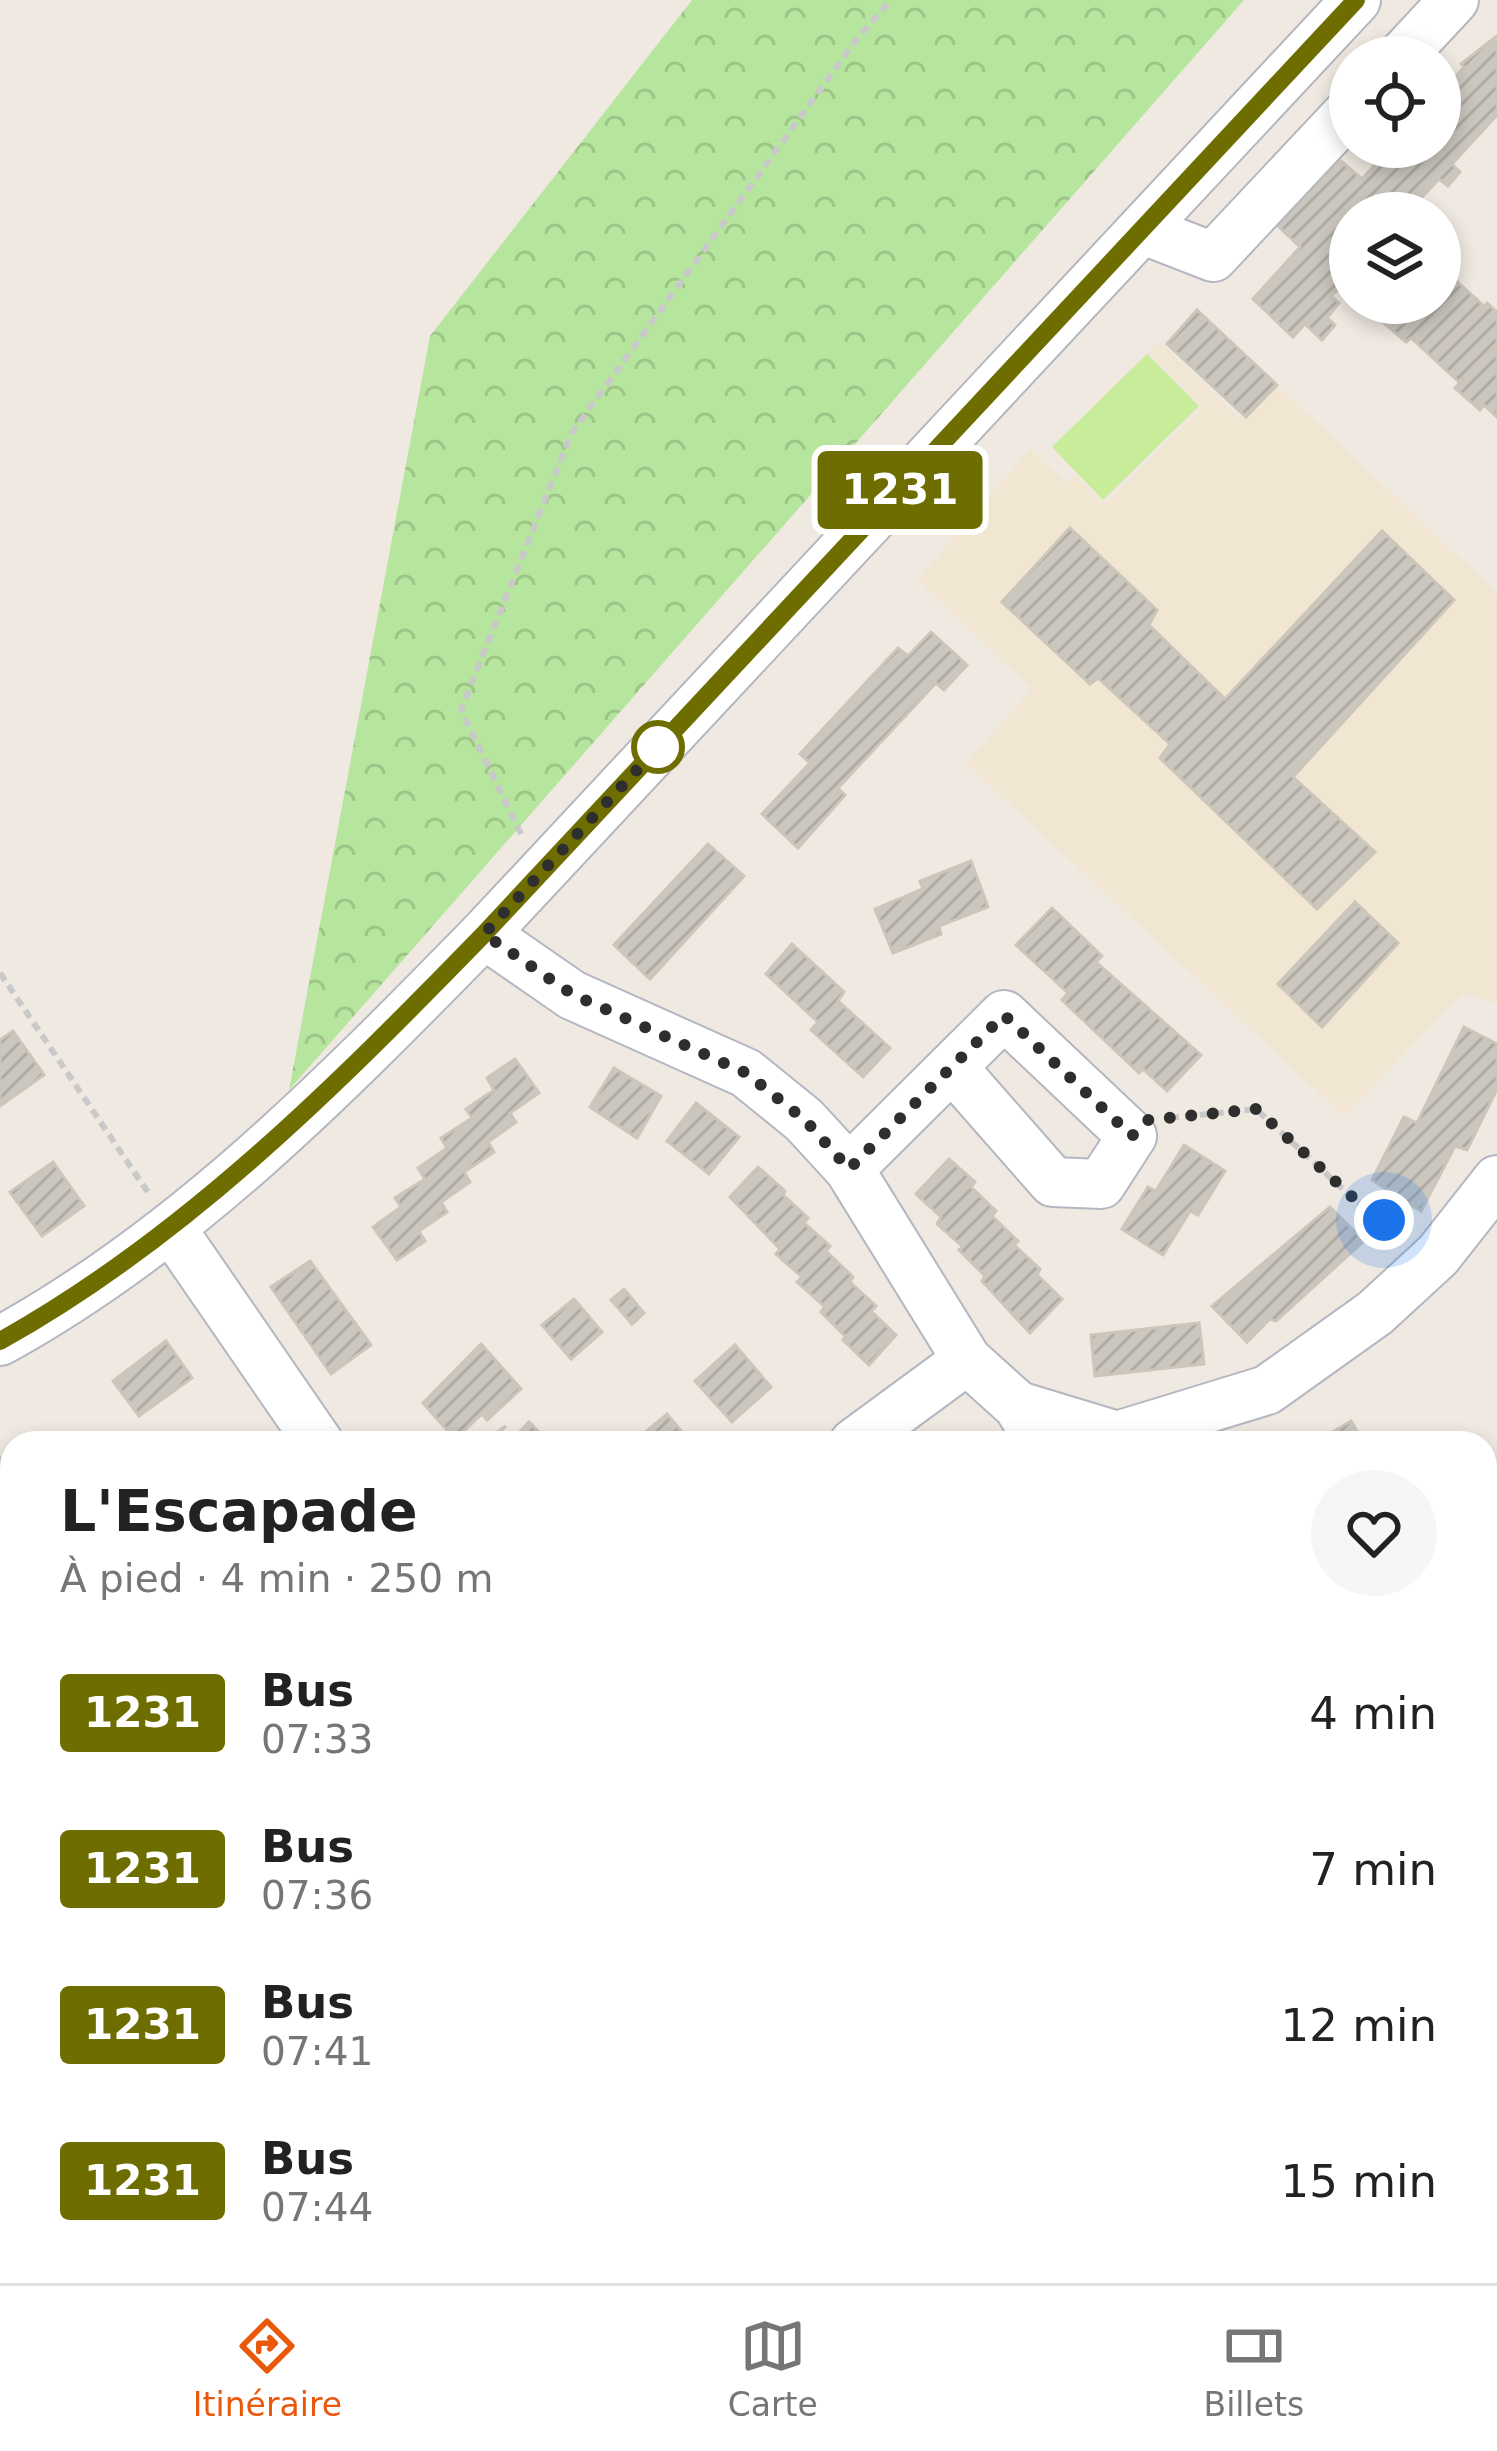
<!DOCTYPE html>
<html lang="fr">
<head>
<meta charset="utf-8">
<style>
	:root { --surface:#fff; --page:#f6f6f6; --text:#222; --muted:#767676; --line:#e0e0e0; --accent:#ea580c }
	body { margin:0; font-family:"DejaVu Sans",sans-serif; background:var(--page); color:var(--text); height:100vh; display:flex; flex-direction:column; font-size:45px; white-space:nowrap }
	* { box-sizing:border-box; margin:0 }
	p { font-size:39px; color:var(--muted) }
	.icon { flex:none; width:66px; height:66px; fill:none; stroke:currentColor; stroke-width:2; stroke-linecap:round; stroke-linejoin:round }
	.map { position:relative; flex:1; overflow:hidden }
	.details { position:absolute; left:0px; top:1431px; width:1497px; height:852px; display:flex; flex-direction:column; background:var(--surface); border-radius:36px 36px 0 0; box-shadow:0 6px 18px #0003 }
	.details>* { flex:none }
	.badge { padding:0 24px; border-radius:9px; font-size:42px; line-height:78px }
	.fabs { position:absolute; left:1329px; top:36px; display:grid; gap:24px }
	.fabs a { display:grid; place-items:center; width:132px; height:132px; border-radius:50%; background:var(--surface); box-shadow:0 6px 18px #0003; font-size:60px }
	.you { position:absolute; width:60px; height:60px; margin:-30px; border:9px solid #fff; border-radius:50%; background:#1a73e8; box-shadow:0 0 0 18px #1a73e833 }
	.map>.badge { position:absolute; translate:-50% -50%; box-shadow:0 0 0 6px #fff }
	.round { display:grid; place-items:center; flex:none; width:126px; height:126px; border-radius:63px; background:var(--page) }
	.overview { display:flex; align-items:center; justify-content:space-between; height:204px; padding:0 60px }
	h1 { font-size:57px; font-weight:800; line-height:90px }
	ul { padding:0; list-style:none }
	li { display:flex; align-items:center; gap:36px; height:156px; padding:0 60px }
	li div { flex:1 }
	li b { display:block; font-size:45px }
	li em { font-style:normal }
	li .badge { min-width:132px; font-weight:700; text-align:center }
	.tabs { display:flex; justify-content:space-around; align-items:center; height:168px; border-top:3px solid var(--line); background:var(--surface); font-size:33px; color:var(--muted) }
	.tabs a { display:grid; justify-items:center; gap:6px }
	.tabs .on { color:var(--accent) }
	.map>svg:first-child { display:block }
	.education { fill:#f0e6d1 }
	.forest { fill:url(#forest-crowns) }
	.pitch { fill:#c9ec9a }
	.building { fill:url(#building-hatch); stroke:#cbc5ba; stroke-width:3 }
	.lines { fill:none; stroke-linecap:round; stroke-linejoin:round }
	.minor-casing { stroke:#b4b7c1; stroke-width:52 }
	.path { stroke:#c9c9c9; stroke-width:6; stroke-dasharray:9 6; stroke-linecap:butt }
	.minor { stroke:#fff; stroke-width:48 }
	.line-casing { stroke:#fff; stroke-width:27 }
	.line { stroke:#6e6e00; stroke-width:18 }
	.walk { stroke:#2e2e2e; stroke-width:12; stroke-dasharray:0 21.6 }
	.stop-dot { fill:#fff; stroke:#6e6e00; stroke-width:6 }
</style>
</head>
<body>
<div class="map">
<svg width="1497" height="2283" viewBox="0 0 1497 2283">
	<defs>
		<pattern id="forest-crowns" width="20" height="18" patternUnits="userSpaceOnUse" patternTransform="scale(3)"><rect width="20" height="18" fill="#b6e59e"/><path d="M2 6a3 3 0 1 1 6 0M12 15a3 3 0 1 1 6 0" fill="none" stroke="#9dc588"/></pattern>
		<pattern id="building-hatch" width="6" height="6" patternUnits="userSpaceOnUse" patternTransform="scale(3)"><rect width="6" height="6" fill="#cbc7bf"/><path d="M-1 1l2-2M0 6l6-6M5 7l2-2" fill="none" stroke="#afaba4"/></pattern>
	</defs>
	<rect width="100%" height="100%" fill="#efe9e1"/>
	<path class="education" d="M 1160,342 L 1239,419 L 1274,382 L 1497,593 L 1497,1004 L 1463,993 L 1344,1116 L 966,763 L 1032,689 L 918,580 L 1030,449 L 1066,483 L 1075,476 L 1104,504 L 1203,407 L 1148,352 Z"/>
	<path class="forest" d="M 692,0 L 1244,0 L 289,1090 L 430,336 Z"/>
	<path class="pitch" d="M 1147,354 L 1199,406 L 1103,500 L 1052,447 Z"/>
	<g class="building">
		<path d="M 1497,36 L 1497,115 L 1452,164 L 1460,172 L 1448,186 L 1439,179 L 1407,213 L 1350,213 L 1350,280 L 1331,296 L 1339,303 L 1327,318 L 1335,325 L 1322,340 L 1305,324 L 1293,337 L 1253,299 L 1300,247 L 1278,226 L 1340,160 L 1362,179 L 1391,147 L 1440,147 L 1440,94 L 1464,67 L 1461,64 Z"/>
		<path d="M 1440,266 L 1484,306 L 1435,360 L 1411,338 L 1406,342 L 1383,322 L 1388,316 L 1374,303 L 1440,303 Z"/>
		<path d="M 1487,303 L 1497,312 L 1497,343 L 1460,383 L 1435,360 Z"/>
		<path d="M 1197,310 L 1277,385 L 1246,417 L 1167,344 Z"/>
		<path d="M 1497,343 L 1497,417 L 1484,405 L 1480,410 L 1455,388 Z"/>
		<path d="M 1070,528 L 1157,610 L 1149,625 L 1225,699 L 1382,531 L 1454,600 L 1293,777 L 1375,852 L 1317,909 L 1160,758 L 1170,744 L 1098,678 L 1090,684 L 1002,602 Z"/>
		<path d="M 931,632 L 967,665 L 944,690 L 936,683 L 838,788 L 845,795 L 798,848 L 762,814 L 810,763 L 800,754 L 898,648 L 908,656 Z"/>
		<path d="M 708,844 L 744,876 L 650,979 L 614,945 Z"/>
		<path d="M 971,861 L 988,907 L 939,926 L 941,934 L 893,953 L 875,909 L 923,889 L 920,881 Z"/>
		<path d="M 1355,902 L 1398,943 L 1322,1027 L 1278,984 Z"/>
		<path d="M 1052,908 L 1102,956 L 1096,962 L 1201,1055 L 1167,1091 L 1143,1069 L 1139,1073 L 1062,1000 L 1068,993 L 1016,945 Z"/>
		<path d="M 792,944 L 844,992 L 838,1001 L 890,1048 L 863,1077 L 811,1030 L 818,1022 L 766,974 Z"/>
		<path d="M 1464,1027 L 1497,1044 L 1497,1089 L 1467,1150 L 1455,1146 L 1421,1211 L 1372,1180 L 1404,1117 L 1417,1123 Z"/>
		<path d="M 13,1031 L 44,1075 L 0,1106 L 0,1040 Z"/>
		<path d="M 515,1059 L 539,1093 L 510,1113 L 516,1122 L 488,1142 L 494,1152 L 464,1172 L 470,1182 L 441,1202 L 447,1212 L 419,1231 L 425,1241 L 397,1260 L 373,1227 L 401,1207 L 395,1198 L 425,1179 L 418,1168 L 447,1148 L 441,1138 L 472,1118 L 466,1109 L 494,1090 L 487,1078 Z"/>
		<path d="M 614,1068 L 661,1096 L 637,1138 L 590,1107 Z"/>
		<path d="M 696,1103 L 739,1137 L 709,1174 L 667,1141 Z"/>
		<path d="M 1184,1145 L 1225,1171 L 1198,1215 L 1190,1211 L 1163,1255 L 1122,1229 L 1148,1187 L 1156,1191 Z"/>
		<path d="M 949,1159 L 975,1182 L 971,1187 L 996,1211 L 992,1216 L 1018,1241 L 1014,1245 L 1040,1269 L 1037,1275 L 1062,1299 L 1030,1333 L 982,1281 L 985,1276 L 959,1250 L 963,1247 L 937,1224 L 941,1217 L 916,1194 Z"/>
		<path d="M 53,1162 L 84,1206 L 42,1236 L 10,1192 Z"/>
		<path d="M 758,1167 L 785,1191 L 783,1195 L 808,1218 L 804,1223 L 830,1246 L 826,1251 L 853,1277 L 850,1282 L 876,1306 L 871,1311 L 896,1335 L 869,1365 L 843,1340 L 846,1337 L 821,1312 L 825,1307 L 797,1282 L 802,1277 L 776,1254 L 780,1249 L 730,1197 Z"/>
		<path d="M 1330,1207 L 1364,1241 L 1276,1321 L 1270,1319 L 1247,1342 L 1212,1306 Z"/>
		<path d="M 310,1261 L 371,1345 L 331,1374 L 271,1287 Z"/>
		<path d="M 624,1289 L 644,1313 L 632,1324 L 611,1300 Z"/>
		<path d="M 574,1299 L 602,1332 L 571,1359 L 542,1325 Z"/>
		<path d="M 1199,1323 L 1204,1364 L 1095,1376 L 1091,1335 Z"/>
		<path d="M 166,1341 L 192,1378 L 139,1416 L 113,1381 Z"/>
		<path d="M 481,1344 L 521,1389 L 487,1420 L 482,1414 L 455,1439 L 423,1403 Z"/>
		<path d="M 735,1345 L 771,1387 L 732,1422 L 695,1381 Z"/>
		<path d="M 667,1414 L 691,1443 L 632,1443 Z"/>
		<path d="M 1351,1421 L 1364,1443 L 1314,1443 Z"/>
		<path d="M 529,1422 L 550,1443 L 481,1443 L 506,1426 L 498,1434 L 510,1442 Z"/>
		<path d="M 12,1450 L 12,1505 L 0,1514 L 0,1459 Z"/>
		<path d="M 1497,1559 L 1497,1620 L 1492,1614 L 1485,1619 L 1485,1567 Z"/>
		<path d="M 12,1593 L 12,1615 L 9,1617 L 0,1603 Z"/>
		<path d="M 1485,1722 L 1497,1741 L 1497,1818 L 1489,1805 L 1485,1806 Z"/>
		<path d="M 1497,2012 L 1497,2059 L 1485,2064 L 1485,2017 Z"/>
		<path d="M 12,2075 L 12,2114 L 0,2102 L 0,2087 Z"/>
		<path d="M 0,2130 L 12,2142 L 12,2154 L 6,2160 L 0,2154 Z"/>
		<path d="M 1497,2227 L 1497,2270 L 1485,2241 L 1485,2232 Z"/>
		<path d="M 201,2271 L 233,2271 L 245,2283 L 204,2283 L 197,2275 Z"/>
		<path d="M 420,2271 L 463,2271 L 448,2283 L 429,2283 Z"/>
		<path d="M 514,2271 L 526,2283 L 498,2283 Z"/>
		<path d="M 1178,2271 L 1391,2271 L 1329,2283 L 1180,2283 Z"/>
	</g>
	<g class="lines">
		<g class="minor-casing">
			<g id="minor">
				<path d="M 1401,57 L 1454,0"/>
				<path d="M 1144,230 L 1213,257 L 1350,111"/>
				<path d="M 484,934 L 572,995 L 746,1073 L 804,1120 L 849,1169 L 967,1360 L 1018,1406 L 1041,1443"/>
				<path d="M 849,1169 L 1004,1015 L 1132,1136 L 1101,1184 L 1053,1182 L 952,1067"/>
				<path d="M 171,1228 L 319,1443"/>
				<path d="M 0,1341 C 186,1239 337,1084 484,934 L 1356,0"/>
				<path d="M 1018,1406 L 1117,1436 L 1267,1390 L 1375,1313 L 1438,1255 L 1497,1180"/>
				<path d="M 854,1443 L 967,1360"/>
				<path d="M 1485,2119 L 1497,2114"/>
				<path d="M 0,2233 L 12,2221"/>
				<path d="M 899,2271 L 912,2283"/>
				<path d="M 768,2283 L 783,2271"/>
				<path d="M 952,2283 L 964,2271"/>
			</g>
		</g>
		<g class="path">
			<path d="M 521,834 L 461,710 L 571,434 L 856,40 L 891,0"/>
			<path d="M 0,973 L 149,1194"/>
			<path d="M 1170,1118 L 1256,1109 L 1357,1202 L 1405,1233"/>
		</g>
		<use href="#minor" class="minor"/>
	</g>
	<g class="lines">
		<g class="line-casing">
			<path id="line" d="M 0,1341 C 185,1238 337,1085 484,934 L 1356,0"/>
		</g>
		<use href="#line" class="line"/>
		<path class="walk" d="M 658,747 L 662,743 L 484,934 L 572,994 L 746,1073 L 805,1120 L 849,1169 L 1004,1015 L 1132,1136 L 1148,1120 L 1256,1109 L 1358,1202 L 1384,1220"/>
	</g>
	<circle class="stop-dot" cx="658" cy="747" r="24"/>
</svg>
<div class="fabs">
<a><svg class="icon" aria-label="locate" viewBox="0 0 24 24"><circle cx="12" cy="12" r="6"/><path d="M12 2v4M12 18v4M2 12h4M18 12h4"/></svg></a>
<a><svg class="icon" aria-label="layers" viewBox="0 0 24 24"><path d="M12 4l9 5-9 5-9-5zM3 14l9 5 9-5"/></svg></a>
</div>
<div class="you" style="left:1384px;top:1220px"></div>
<b class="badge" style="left:900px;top:490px;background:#6e6e00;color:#fff">1231</b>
<section class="details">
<div class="overview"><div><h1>L'Escapade</h1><p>À pied · 4 min · 250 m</p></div><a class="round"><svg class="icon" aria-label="heart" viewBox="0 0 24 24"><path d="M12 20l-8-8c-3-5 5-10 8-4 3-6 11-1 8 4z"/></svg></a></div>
<ul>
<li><span class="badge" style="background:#6e6e00;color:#fff">1231</span><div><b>Bus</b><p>07:33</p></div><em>4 min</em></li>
<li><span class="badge" style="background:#6e6e00;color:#fff">1231</span><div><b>Bus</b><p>07:36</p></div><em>7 min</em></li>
<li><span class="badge" style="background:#6e6e00;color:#fff">1231</span><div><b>Bus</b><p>07:41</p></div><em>12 min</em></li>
<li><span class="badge" style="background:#6e6e00;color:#fff">1231</span><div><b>Bus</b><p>07:44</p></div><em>15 min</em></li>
</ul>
</section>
</div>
<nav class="tabs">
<a class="on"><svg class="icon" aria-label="directions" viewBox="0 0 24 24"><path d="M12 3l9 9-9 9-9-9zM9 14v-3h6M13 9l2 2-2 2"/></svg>Itinéraire</a>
<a><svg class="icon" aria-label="map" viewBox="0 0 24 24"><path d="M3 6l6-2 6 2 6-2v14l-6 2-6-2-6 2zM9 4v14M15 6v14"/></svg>Carte</a>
<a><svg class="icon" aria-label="tickets" viewBox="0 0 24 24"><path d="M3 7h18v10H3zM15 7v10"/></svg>Billets</a>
</nav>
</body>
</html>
